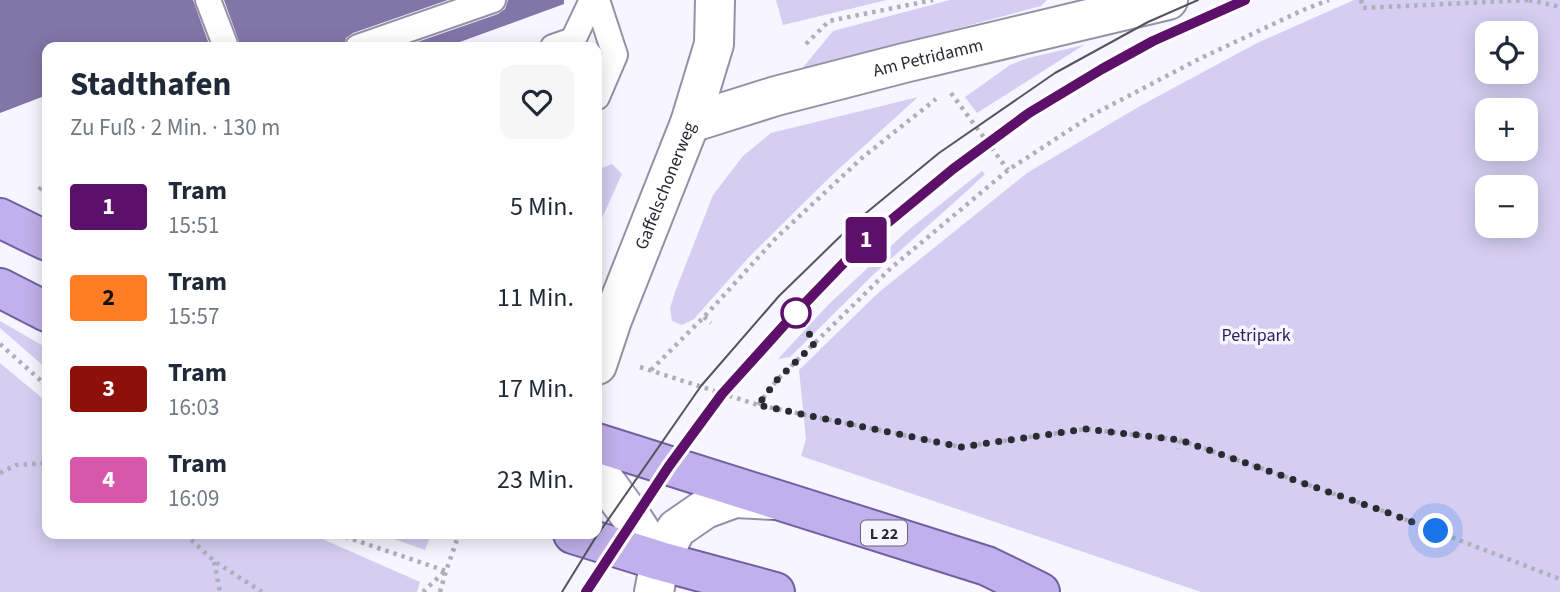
<!DOCTYPE html>
<html lang="de">
<head>
<meta charset="utf-8">
<style>
	:root { --surface:#fff; --page:#f6f6f7; --text:#1f2937; --muted:#747a83 }
	body { margin:0; font-family:"Source Sans 3",sans-serif; background:var(--page); color:var(--text); height:100vh; display:flex; flex-direction:column; font-size:26px; white-space:nowrap }
	* { box-sizing:border-box; margin:0 }
	p { font-size:23px; color:var(--muted) }
	.icon { flex:none; width:38px; height:38px; fill:none; stroke:currentColor; stroke-width:2; stroke-linecap:round; stroke-linejoin:round }
	.map { position:relative; flex:1; overflow:hidden }
	.details { position:absolute; left:42px; top:42px; width:560px; height:497px; display:flex; flex-direction:column; background:var(--surface); border-radius:14px; box-shadow:0 4px 18px #0003 }
	.details>* { flex:none }
	.badge { padding:0 14px; border-radius:5px; font-size:24px; line-height:46px }
	.buttons { position:absolute; left:1475px; top:21px; display:grid; gap:14px }
	.buttons a { display:grid; place-items:center; width:63px; height:63px; border-radius:14px; background:var(--surface); box-shadow:0 4px 18px #0003; font-size:35px }
	.you { position:absolute; width:35px; height:35px; margin:-18px; border:5px solid #fff; border-radius:50%; background:#1a73e8; box-shadow:0 0 0 10px #1a73e833 }
	.map>.badge { position:absolute; translate:-50% -50%; box-shadow:0 0 0 4px #fff }
	.round { display:grid; place-items:center; flex:none; width:74px; height:74px; border-radius:14px; background:var(--page) }
	.overview { display:flex; align-items:center; justify-content:space-between; height:119px; padding:0 28px }
	h1 { font-size:33px; font-weight:700; line-height:52px }
	ul { padding:0; list-style:none }
	li { display:flex; align-items:center; gap:21px; height:91px; padding:0 28px }
	li div { flex:1 }
	li b { display:block; font-size:26px }
	li em { font-style:normal }
	li .badge { min-width:77px; font-weight:700; text-align:center }
	.map>svg:first-child { display:block }
	.green { fill:#d5cef2; fill-rule:evenodd }
	.building { fill:#8176a7 }
	.lines { fill:none; stroke-linecap:round; stroke-linejoin:round }
	.lane-casing { stroke:#9590a7; stroke-width:28 }
	.street-casing { stroke:#9590a7; stroke-width:42 }
	.primary-casing { stroke:#715fa2; stroke-width:42 }
	.path { stroke:#b0aeb8; stroke-width:4.5; stroke-dasharray:3.5 5; stroke-linecap:butt }
	.lane { stroke:#fff; stroke-width:24 }
	.street { stroke:#fff; stroke-width:38 }
	.primary { stroke:#c1b0eb; stroke-width:38 }
	.tram { stroke:#55535c; stroke-width:2 }
	.line-casing { stroke:#fff; stroke-width:16 }
	.line { stroke:#5d106a; stroke-width:10 }
	.walk { stroke:#2b2932; stroke-width:7; stroke-dasharray:0 12.6 }
	.stop-dot { fill:#fff; stroke:#5d106a; stroke-width:3.5 }
	.labels { text-anchor:middle; stroke-width:7; stroke-linejoin:round; paint-order:stroke }
	.shield { fill:#f7f5ff; stroke:#686670; stroke-width:2 }
	.shield-label { font-size:16px; font-weight:bold; fill:#2b2932 }
	.street-label { font-size:18px; fill:#2b2932; stroke:#f7f5ff }
	.park-label { font-size:18px; fill:#301b59; stroke:#f7f5ff }
</style>
</head>
<body>
<div class="map">
<svg width="1560" height="592" viewBox="0 0 1560 592">
	<rect width="100%" height="100%" fill="#f7f5ff"/>
	<g class="green">
		<path d="M 776,0 L 887,0 L 783,25 Z"/>
		<path d="M 950,0 L 1047,0 L 1041,6 L 800,71 L 833,31 Z"/>
		<path d="M 1354,0 L 1560,0 L 1560,592 L 1201,592 L 801,456 L 806,439 L 799,370 L 878,293 L 1027,173 L 1140,106 L 1257,43 ZM 1488,33 L 1526,33 L 1526,72 L 1488,72 ZM 1488,110 L 1526,110 L 1526,149 L 1488,149 ZM 1488,187 L 1526,187 L 1526,226 L 1488,226 Z"/>
		<path d="M 1084,45 L 977,113 L 965,97 L 1010,65 L 1028,58 Z"/>
		<path d="M 918,97 L 831,176 L 748,258 L 694,319 L 682,325 L 672,321 L 670,308 L 675,292 L 713,195 L 743,156 L 771,133 Z"/>
		<path d="M 612,164 L 622,174 L 597,229 L 597,170 Z"/>
		<path d="M 982,171 L 985,174 L 968,190 L 874,274 L 790,357 L 778,359 L 828,305 L 906,232 Z"/>
		<path d="M 0,321 L 47,348 L 47,369 L 0,328 Z"/>
		<path d="M 0,363 L 47,402 L 47,534 L 311,534 L 420,582 L 417,592 L 0,592 Z"/>
		<path d="M 380,534 L 431,534 L 425,550 Z"/>
	</g>
	<g class="building">
		<path d="M 0,0 L 193,0 L 210,47 L 47,47 L 47,95 L 0,113 Z"/>
		<path d="M 224,0 L 448,0 L 353,33 L 346,38 L 344,47 L 241,47 Z"/>
		<path d="M 508,0 L 564,0 L 564,4 L 446,47 L 403,47 L 498,14 L 505,9 Z"/>
	</g>
	<g class="lines">
		<g class="lane-casing">
			<g id="lane">
				<path d="M 208,0 L 226,47"/>
				<path d="M 358,47 L 493,0"/>
				<path d="M 553,47 L 573,40 L 592,0"/>
				<path d="M 597,97 L 615,55 L 597,0"/>
			</g>
		</g>
		<g class="street-casing">
			<g id="street">
				<path id="s1" d="M 690,123 L 776,96 L 904,63 L 1168,0"/>
				<path id="s2" d="M 597,365 L 612,320 L 690,123 L 714,44 L 715,0"/>
				<path d="M 597,470 L 634,521 L 660,561"/>
				<path d="M 654,592 L 660,561 L 676,529 L 705,509 L 735,498 L 774,500"/>
			</g>
		</g>
		<g class="primary-casing">
			<g id="primary">
				<path d="M 0,218 L 47,241"/>
				<path d="M 0,288 L 47,312"/>
				<path d="M 597,443 L 987,566 L 1040,592"/>
				<path d="M 573,534 L 660,561 L 775,592"/>
			</g>
		</g>
		<g class="path">
			<path d="M 1361,0 L 1363,8 L 1528,0"/>
			<path d="M 1529,0 L 1556,6 L 1560,9"/>
			<path d="M 806,44 L 829,21 L 933,0"/>
			<path d="M 951,93 L 1008,170"/>
			<path d="M 39,190 L 47,180"/>
			<path d="M 704,317 L 711,323"/>
			<path d="M 0,344 L 47,386"/>
			<path d="M 640,367 L 758,405 L 961,447 L 1086,429 L 1180,440 L 1177,449"/>
			<path d="M 651,370 L 704,317 L 776,238 L 863,157 L 936,99"/>
			<path d="M 758,405 L 777,380 L 891,268 L 1008,170 L 1094,114 L 1199,59 L 1303,10 L 1329,0"/>
			<path d="M 1180,440 L 1386,512 L 1560,579"/>
			<path d="M 0,473 L 16,465 L 47,463"/>
			<path d="M 185,534 L 214,561 L 262,592"/>
			<path d="M 337,534 L 446,571"/>
			<path d="M 214,562 L 220,592"/>
			<path d="M 423,592 L 445,571"/>
			<path d="M 440,592 L 446,571 L 459,534"/>
		</g>
		<use href="#lane" class="lane"/>
		<use href="#street" class="street"/>
		<use href="#primary" class="primary"/>
		<g class="tram">
			<path d="M 562,592 L 594,540 L 701,386 L 779,296 L 855,222 L 939,153 L 1055,73 L 1148,22 L 1198,0"/>
			<path d="M 586,592 L 669,466 L 722,394 L 787,322 L 862,244 L 953,169 L 1029,113 L 1102,69 L 1153,41 L 1245,0"/>
		</g>
	</g>
	<g class="lines">
		<g class="line-casing">
			<path id="line" d="M 586,592 L 669,466 L 722,394 L 787,322 L 862,244 L 953,169 L 1029,113 L 1102,69 L 1153,41 L 1245,0"/>
		</g>
		<use href="#line" class="line"/>
		<path class="walk" d="M 796,313 L 815,343 L 777,380 L 758,405 L 961,447 L 1086,429 L 1180,440 L 1386,512 L 1436,531"/>
	</g>
	<circle class="stop-dot" cx="796" cy="313" r="14"/>
	<g class="labels">
		<rect class="shield" x="861" y="520.5" width="46" height="25" rx="5"/>
		<g class="shield-label">
			<text x="884" y="539">L 22</text>
		</g>
		<g class="street-label">
			<text dy="6" stroke="none"><textPath href="#s1" startOffset="247">Am Petridamm</textPath></text>
			<text dy="6" stroke="none"><textPath href="#s2" startOffset="192">Gaffelschonerweg</textPath></text>
		</g>
		<g class="park-label">
			<text x="1256" y="341">Petripark</text>
		</g>
	</g>
</svg>
<div class="buttons">
<a><svg class="icon" aria-label="locate" viewBox="0 0 24 24"><circle cx="12" cy="12" r="6"/><path d="M12 2v4M12 18v4M2 12h4M18 12h4"/></svg></a>
<a>+</a>
<a>−</a>
</div>
<div class="you" style="left:1436px;top:531px"></div>
<b class="badge" style="left:866px;top:240px;background:#5d106a;color:#fff">1</b>
<section class="details">
<div class="overview"><div><h1>Stadthafen</h1><p>Zu Fuß · 2 Min. · 130 m</p></div><a class="round"><svg class="icon" aria-label="heart" viewBox="0 0 24 24"><path d="M12 20l-8-8c-3-5 5-10 8-4 3-6 11-1 8 4z"/></svg></a></div>
<ul>
<li><span class="badge" style="background:#5d106a;color:#fff">1</span><div><b>Tram</b><p>15:51</p></div><em>5 Min.</em></li>
<li><span class="badge" style="background:#ff7d24;color:#111">2</span><div><b>Tram</b><p>15:57</p></div><em>11 Min.</em></li>
<li><span class="badge" style="background:#8d110a;color:#fff">3</span><div><b>Tram</b><p>16:03</p></div><em>17 Min.</em></li>
<li><span class="badge" style="background:#d758ab;color:#fff">4</span><div><b>Tram</b><p>16:09</p></div><em>23 Min.</em></li>
</ul>
</section>
</div>
</body>
</html>
